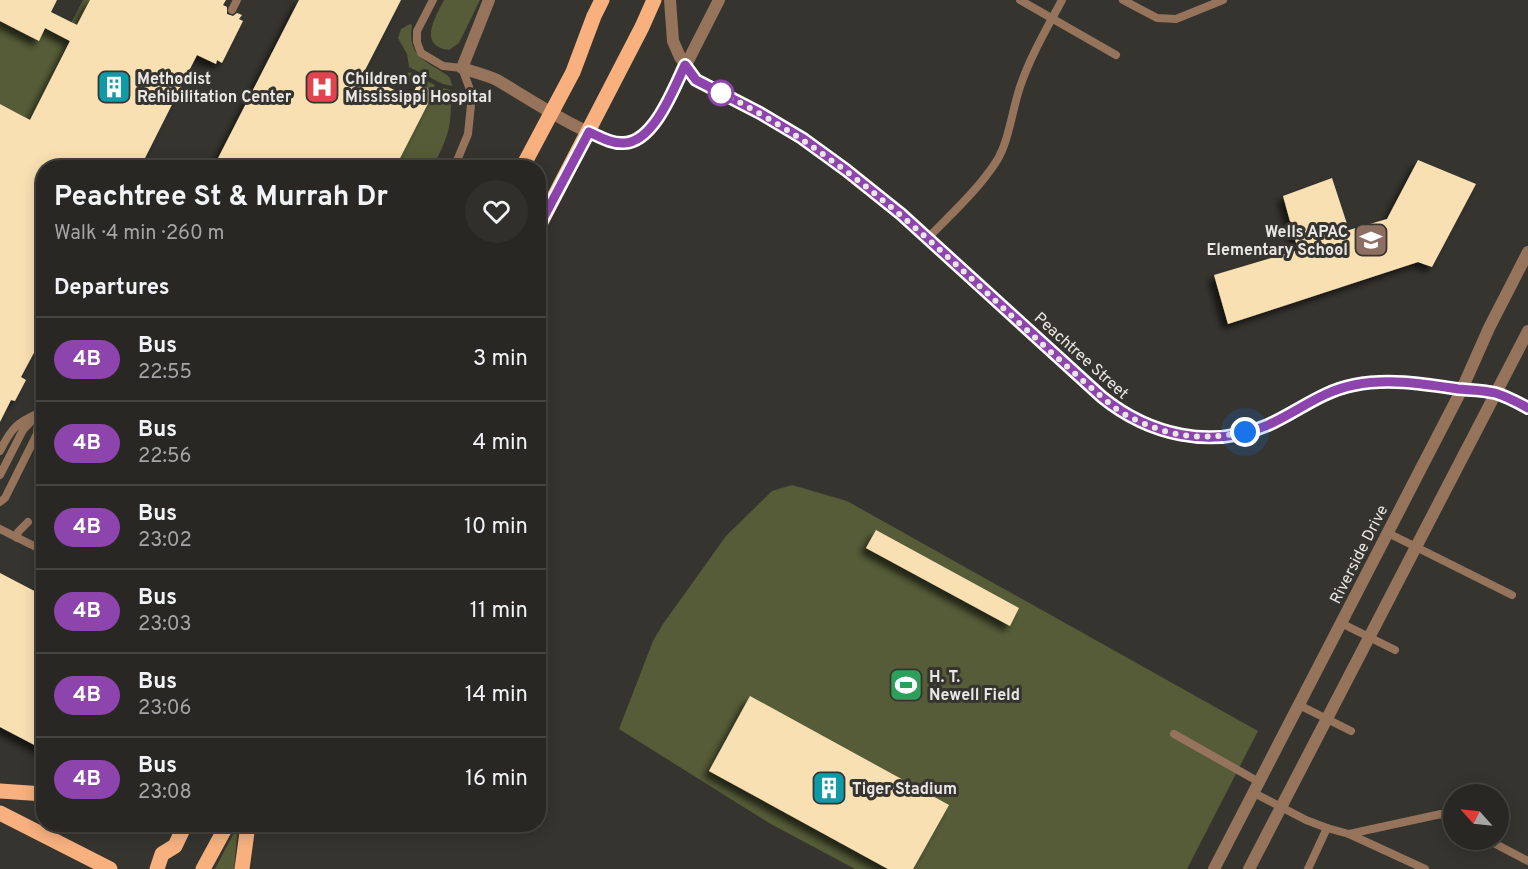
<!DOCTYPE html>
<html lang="en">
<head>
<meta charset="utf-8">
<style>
	:root { --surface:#282723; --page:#302f2b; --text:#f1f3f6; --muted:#a5a5a6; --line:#444441 }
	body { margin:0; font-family:Overpass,sans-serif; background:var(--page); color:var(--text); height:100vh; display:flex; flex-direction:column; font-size:22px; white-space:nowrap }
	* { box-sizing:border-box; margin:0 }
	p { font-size:20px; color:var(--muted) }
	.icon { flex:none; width:33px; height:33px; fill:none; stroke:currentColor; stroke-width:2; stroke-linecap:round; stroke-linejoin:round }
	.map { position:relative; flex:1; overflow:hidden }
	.panel { position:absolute; left:36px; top:160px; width:510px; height:672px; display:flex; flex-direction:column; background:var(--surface); border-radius:24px; box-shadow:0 3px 15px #0003,0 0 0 2px var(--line) }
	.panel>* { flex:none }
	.badge { padding:0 12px; border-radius:20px; font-size:21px; line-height:39px }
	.needle { width:39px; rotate:297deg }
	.buttons { position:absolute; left:1443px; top:784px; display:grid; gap:12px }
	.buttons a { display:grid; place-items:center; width:66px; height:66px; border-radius:50%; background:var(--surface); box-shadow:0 3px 15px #0003,0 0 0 2px var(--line); font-size:30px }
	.you { position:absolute; width:30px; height:30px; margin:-15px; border:4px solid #fff; border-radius:50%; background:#1a73e8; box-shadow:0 0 0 9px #1a73e833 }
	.map>.badge { position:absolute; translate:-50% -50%; box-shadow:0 0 0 3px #fff }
	h2 { padding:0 18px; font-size:22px; line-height:54px }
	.round { display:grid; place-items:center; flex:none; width:63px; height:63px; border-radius:32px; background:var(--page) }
	.headline { display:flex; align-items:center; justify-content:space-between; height:102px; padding:0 18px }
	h1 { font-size:28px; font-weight:700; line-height:45px }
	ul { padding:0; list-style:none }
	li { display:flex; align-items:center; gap:18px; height:84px; padding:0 18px; border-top:2px solid var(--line) }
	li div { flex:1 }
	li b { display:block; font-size:22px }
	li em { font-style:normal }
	li .badge { min-width:66px; font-weight:700; text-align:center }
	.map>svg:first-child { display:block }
	.green { fill:#555c37 }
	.building { fill:#f9e0b3; filter:url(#shadow) }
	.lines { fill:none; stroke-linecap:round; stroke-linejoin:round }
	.service { stroke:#96735b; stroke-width:8 }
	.minor { stroke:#96735b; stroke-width:12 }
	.tertiary { stroke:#96735b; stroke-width:12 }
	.primary { stroke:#f7b07e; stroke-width:15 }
	.line-casing { stroke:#fff; stroke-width:14 }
	.line { stroke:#8e44ad; stroke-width:9 }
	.walk { stroke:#e9e7e4; stroke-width:6; stroke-dasharray:0 10.8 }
	.stop-dot { fill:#fff; stroke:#8e44ad; stroke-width:3 }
	.labels { text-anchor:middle; stroke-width:6; stroke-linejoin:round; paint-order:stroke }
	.poi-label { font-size:16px; font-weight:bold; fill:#e9e7e4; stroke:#36342f; text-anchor:start }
	.street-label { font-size:16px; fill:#e9e7e4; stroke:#36342f }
</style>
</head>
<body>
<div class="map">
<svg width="1528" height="869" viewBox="0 0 1528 869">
	<defs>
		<filter id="shadow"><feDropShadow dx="-5.5" dy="5.5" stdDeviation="3" flood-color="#0009"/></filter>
	</defs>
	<rect width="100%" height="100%" fill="#36342f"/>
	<g class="green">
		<path d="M 83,0 L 90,0 L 30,120 L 0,104 L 0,21 L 38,41 L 45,28 L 51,31 L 59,16 L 71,23 Z"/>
		<path d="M 444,0 L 480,0 L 459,43 L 449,50 C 417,46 436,16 444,0 Z"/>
		<path d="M 410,24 L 412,25 C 407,56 426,61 447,75 L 450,78 L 452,86 L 443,84 L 409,67 L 407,54 L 398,38 L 401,29 Z"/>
		<path d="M 409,72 L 435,85 L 432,91 L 418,84 L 402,79 Z"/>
		<path d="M 439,87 L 450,90 C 453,124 448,138 432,168 L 395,168 L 434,92 Z"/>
		<path d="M 792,485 L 847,501 L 1258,731 L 1187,869 L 855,869 L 769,823 L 619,729 L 653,641 L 663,624 L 726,536 L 772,491 Z"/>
		<path d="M 238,825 L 234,869 L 215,869 Z"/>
	</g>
	<g class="building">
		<path d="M 0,0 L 57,0 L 51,12 L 77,25 L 90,0 L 226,0 L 223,5 L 227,7 L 227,14 L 233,16 L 237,13 L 242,15 L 239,19 L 243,21 L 222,63 L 217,60 L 216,64 L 197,55 L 140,168 L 44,168 L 44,334 L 21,377 L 26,380 L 15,401 L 11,400 L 0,422 L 0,104 L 30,120 L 70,41 L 45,28 L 39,41 L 0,21 Z"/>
		<path d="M 299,0 L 401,0 L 363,74 L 410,98 L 418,84 L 434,92 L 395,168 L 213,168 Z"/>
		<path d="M 1418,160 L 1476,184 L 1432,267 L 1418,262 L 1228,324 L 1214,275 L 1298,250 L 1283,196 L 1332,178 L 1349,230 L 1387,219 Z"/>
		<path d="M 876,530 L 1019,608 L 1010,626 L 866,548 Z"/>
		<path d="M 0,573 L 44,596 L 44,750 L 0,727 Z"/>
		<path d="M 750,696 L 949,805 L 913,869 L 888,869 L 709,771 Z"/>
	</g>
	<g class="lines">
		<g class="service">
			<path d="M 433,0 L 417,31 L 417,42 L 421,53 L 443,66 L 462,68 L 472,95 L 468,134 L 454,168"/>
			<path d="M 1020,0 L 1116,55"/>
			<path d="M 1123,0 L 1157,18 L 1176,19 L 1223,0"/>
			<path d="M 232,10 L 237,0"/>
			<path d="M 928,238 C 951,214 977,191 996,162 C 1009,142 1012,110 1020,87 C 1030,57 1047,28 1062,0"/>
			<path d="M 0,451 C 11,429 16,423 39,413 L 37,434 L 5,498 L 0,502"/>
			<path d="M 0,475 L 23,430 L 39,413 L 44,405"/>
			<path d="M 0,529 L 44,551"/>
			<path d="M 1388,533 L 1512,595"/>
			<path d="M 17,538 L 18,532 L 28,522"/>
			<path d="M 1341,623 L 1395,650"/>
			<path d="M 1299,705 L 1351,731"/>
			<path d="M 1174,734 L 1259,782"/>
			<path d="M 1254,793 L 1306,820 L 1327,828 L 1349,834 L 1425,869"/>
			<path d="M 1349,834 L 1441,814 L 1454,821"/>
			<path d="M 1488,840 L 1528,861"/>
			<path d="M 1308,869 L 1327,828"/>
		</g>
		<g class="minor">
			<path d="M 489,0 L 462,68 C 473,72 486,75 497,80 C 523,95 598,145 624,143 C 640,142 651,127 660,116 L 719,0"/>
			<path d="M 670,0 L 673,41 L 680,57 L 696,80 L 760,113 L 802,139 L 846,170 L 901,214 L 1103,397 C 1149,435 1211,450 1268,425 C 1297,412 1322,391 1354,385 C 1389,378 1424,384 1458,389 C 1470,390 1483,390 1495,393 C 1506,396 1517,402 1528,408"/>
		</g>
		<g class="tertiary">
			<path d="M 1214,869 L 1462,389 L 1489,328 L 1528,252"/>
			<path d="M 1249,869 L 1528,331"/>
		</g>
		<g class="primary">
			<path d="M 522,168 L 573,72 L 594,16 L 602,0"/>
			<path d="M 538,228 L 642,27 L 654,0"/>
			<path d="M 0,791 L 44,794"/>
			<path d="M 0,813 L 110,869"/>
			<path d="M 157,869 L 162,854 L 175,846 L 185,825"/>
			<path d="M 203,869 L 227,825"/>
			<path d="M 242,869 L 248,825"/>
		</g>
	</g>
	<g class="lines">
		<g class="line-casing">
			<path id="line" d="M 538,228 L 589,132 C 600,137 612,144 624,143 C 654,142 674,88 685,65 L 696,80 L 760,113 L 802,138 L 846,170 L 901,214 L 1102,397 C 1149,435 1211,450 1268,425 C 1297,412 1322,391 1354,385 C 1389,378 1424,384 1458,389 C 1470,390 1483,390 1495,393 C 1506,396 1517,402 1528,408"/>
		</g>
		<use href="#line" class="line"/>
		<path class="walk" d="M 721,93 C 877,169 988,304 1120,412 C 1166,436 1193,442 1245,432"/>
	</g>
	<defs>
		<g id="building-square" transform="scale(1.725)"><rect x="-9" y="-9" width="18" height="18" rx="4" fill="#0f9aa8" stroke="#36342f"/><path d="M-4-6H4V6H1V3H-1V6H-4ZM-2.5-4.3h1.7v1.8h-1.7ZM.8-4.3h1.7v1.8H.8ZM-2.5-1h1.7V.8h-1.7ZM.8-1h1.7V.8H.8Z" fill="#fff"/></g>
		<g id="hospital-square" transform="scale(1.725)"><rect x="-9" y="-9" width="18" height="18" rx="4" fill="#e0444e" stroke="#36342f"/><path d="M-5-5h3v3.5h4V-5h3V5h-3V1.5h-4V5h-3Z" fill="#fff"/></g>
		<g id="school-square" transform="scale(1.725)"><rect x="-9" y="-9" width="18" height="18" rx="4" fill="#8d6e63" stroke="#36342f"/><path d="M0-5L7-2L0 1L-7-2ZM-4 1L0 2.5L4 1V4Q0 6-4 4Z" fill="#fff"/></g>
		<g id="stadium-square" transform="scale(1.725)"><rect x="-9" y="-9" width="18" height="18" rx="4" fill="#2e9e5b" stroke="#36342f"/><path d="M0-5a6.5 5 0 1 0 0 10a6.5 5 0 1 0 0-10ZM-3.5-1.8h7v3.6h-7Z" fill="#fff"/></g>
	</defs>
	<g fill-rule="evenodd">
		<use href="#building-square" x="114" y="87"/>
		<use href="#hospital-square" x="322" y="87"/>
		<use href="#school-square" x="1371" y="240"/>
		<use href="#stadium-square" x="906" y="685"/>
		<use href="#building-square" x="829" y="788"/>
	</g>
	<circle class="stop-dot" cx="721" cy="93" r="12"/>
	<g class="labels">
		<g class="poi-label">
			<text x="137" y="84">Methodist<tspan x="137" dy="18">Rehibilitation Center</tspan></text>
			<text x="345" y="84">Children of<tspan x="345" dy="18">Mississippi Hospital</tspan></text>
			<text x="1348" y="237" text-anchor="end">Wells APAC<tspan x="1348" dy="18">Elementary School</tspan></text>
			<text x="929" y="682">H. T.<tspan x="929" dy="18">Newell Field</tspan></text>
			<text x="852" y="794">Tiger Stadium</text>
		</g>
		<g class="street-label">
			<text transform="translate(1082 355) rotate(42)" y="6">Peachtree Street</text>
			<text transform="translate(1358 554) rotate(-63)" y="6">Riverside Drive</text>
		</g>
	</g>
</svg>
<div class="buttons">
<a><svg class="needle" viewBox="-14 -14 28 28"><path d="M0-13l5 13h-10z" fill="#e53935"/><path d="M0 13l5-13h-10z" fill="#a5a5a6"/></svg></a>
</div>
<div class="you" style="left:1245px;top:432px"></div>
<section class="panel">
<div class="headline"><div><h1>Peachtree St &amp; Murrah Dr</h1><p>Walk · 4 min · 260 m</p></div><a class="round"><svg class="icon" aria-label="heart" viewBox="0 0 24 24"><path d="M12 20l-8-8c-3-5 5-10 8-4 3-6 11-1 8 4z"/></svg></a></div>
<h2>Departures</h2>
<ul>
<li><span class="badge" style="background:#8e44ad;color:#fff">4B</span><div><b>Bus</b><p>22:55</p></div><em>3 min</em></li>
<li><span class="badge" style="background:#8e44ad;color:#fff">4B</span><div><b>Bus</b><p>22:56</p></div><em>4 min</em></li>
<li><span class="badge" style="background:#8e44ad;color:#fff">4B</span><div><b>Bus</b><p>23:02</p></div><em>10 min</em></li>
<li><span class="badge" style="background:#8e44ad;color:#fff">4B</span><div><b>Bus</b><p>23:03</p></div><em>11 min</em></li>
<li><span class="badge" style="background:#8e44ad;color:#fff">4B</span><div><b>Bus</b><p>23:06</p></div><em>14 min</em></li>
<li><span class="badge" style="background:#8e44ad;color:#fff">4B</span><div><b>Bus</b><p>23:08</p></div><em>16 min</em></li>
</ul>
</section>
</div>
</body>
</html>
